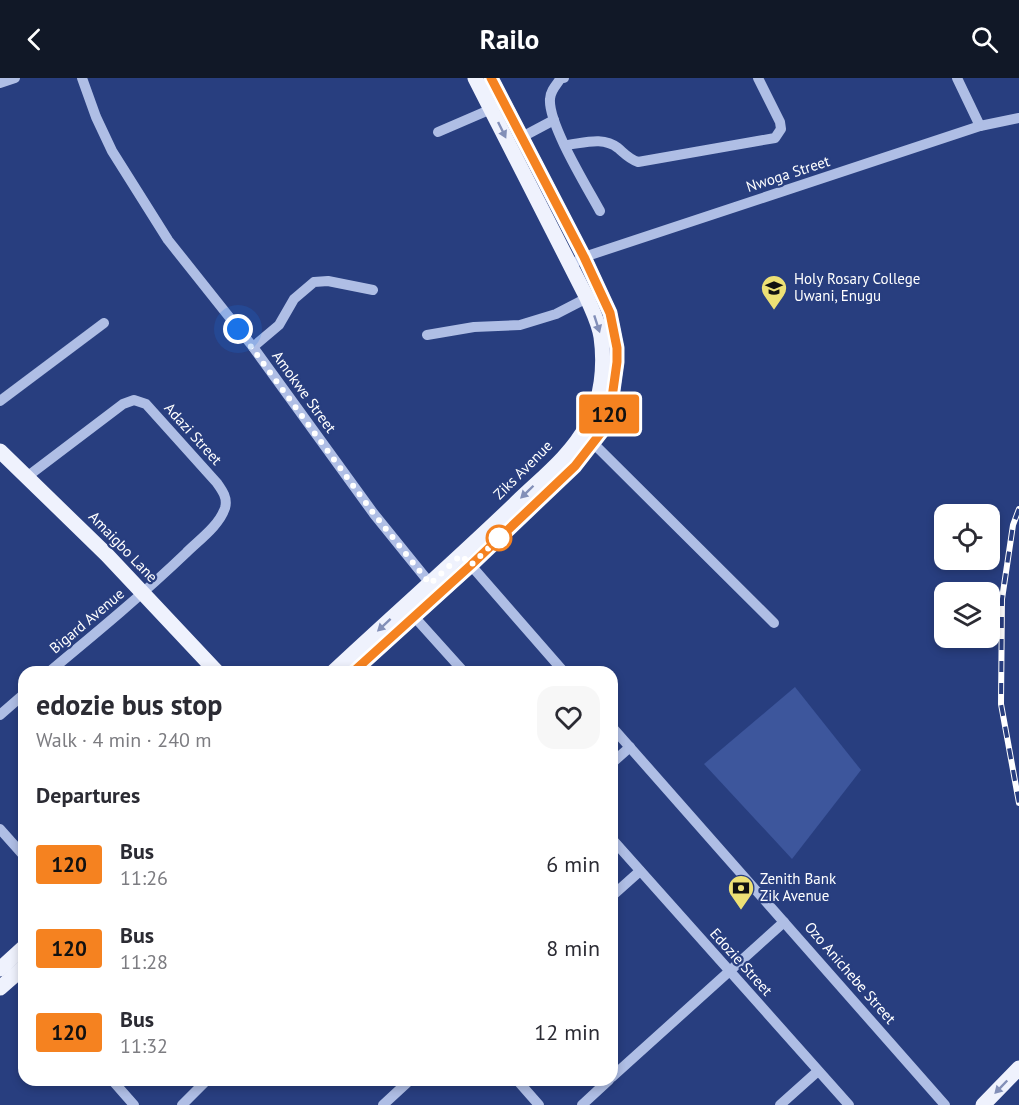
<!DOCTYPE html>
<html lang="en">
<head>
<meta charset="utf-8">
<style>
	:root { --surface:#fff; --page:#f7f7f7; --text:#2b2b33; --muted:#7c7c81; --accent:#111827 }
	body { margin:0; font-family:"PT Sans",sans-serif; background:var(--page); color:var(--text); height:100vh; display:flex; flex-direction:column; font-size:22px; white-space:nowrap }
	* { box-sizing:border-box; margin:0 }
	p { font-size:20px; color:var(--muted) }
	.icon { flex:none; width:33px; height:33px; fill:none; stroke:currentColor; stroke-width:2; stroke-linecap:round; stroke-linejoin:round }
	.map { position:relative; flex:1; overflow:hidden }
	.side { position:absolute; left:18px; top:588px; width:600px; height:420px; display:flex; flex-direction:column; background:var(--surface); border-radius:18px; box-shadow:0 3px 9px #0003 }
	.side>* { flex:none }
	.badge { padding:0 12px; border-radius:4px; font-size:21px; line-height:39px }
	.fabs { position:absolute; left:934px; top:426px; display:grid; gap:12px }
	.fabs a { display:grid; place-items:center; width:66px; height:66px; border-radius:12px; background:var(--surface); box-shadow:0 3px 9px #0003; font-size:30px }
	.you { position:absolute; width:30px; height:30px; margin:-15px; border:4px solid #fff; border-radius:50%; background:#1a73e8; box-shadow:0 0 0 9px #1a73e833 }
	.map>.badge { position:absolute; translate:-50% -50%; box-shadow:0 0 0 3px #fff }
	h2 { padding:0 18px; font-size:22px; line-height:54px }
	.round { display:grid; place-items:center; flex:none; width:63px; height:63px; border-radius:18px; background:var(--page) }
	.summary { display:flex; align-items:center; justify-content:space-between; height:102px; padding:0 18px }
	h1 { font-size:28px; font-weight:700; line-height:45px }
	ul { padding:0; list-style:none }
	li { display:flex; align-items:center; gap:18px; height:84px; padding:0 18px }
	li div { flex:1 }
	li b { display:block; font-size:22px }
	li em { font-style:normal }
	li .badge { min-width:66px; font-weight:700; text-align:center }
	header { display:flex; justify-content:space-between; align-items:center; height:78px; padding:0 18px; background:var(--accent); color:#fff; font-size:27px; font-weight:700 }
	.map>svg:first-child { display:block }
	.grass { fill:#3d569c }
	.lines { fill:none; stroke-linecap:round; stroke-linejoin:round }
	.minor { stroke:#afbee5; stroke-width:10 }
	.major { stroke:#eff2fd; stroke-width:15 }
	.rail-casing { stroke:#fff; stroke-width:6 }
	.rail { stroke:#283e7f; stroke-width:4; stroke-dasharray:11; stroke-linecap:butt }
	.oneway { fill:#828fb8 }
	.line-casing { stroke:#fff; stroke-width:14 }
	.line { stroke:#f58220; stroke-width:9 }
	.walk { stroke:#fff; stroke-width:6; stroke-dasharray:0 10.8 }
	.stop-dot { fill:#fff; stroke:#f58220; stroke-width:3 }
	.labels { text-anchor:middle; stroke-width:4.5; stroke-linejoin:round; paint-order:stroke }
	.street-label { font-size:15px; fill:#fff; stroke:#283e7f }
	.poi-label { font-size:15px; fill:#fff; stroke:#283e7f; text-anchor:start }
</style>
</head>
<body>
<header><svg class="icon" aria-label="back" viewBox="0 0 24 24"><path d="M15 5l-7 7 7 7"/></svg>Railo<svg class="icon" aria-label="search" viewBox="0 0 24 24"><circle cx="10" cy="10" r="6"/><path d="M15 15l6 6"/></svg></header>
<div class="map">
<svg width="1019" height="1027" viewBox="0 0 1019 1027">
	<rect width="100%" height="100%" fill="#283e7f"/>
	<path class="grass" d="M 795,609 L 861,692 L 792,781 L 704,686 Z"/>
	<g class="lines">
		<g class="minor">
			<path d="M 82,0 L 96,39 L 112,73 L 168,162 L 253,269 L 374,436 L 433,509"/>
			<path d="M 564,0 L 561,0 C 557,6 550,13 550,21 C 548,46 587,109 600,133"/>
			<path d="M 957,0 L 980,48"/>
			<path d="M 0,5 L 15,0"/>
			<path d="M 438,54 L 496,29"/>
			<path d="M 522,59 L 554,42"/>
			<path d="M 566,67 C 584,65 603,58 618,70 C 625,76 629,81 638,84 L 775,60 L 781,51 L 780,44 L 758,0"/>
			<path d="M 569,188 L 584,179 L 980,48 L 1019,40"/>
			<path d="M 427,257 L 474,249 L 520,247 L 556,236 L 587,220"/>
			<path d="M 253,269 L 279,247 L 294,221 L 314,204 L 328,203 L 373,212"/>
			<path d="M 0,323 L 104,245"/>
			<path d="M 594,366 L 774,545"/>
			<path d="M 28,398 L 123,326 L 134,322 L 146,326 L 217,405 C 222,412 228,420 225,430 C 219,448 199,462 186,475 C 142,517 96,555 49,594"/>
			<path d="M 468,484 L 564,594"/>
			<path d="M 410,534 L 464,594"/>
			<path d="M 0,637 L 24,616"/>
			<path d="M 612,649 L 945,1027"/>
			<path d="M 612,685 L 630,669"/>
			<path d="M 0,751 L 24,778"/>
			<path d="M 612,761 L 849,1027"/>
			<path d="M 612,818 L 640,793"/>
			<path d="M 612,999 L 784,844"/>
			<path d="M 112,1002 L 134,1027"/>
			<path d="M 517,1002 L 539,1027"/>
			<path d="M 182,1027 L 207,1002"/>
			<path d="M 383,1027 L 410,1002"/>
			<path d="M 582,1027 L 609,1002"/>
			<path d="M 780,1027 L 818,993"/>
		</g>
		<g class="major">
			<path d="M 0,373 L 107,477 L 217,594"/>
			<path d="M 333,594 C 395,536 459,480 520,421 C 543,399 572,376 587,347 C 602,322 605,287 601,259 C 599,245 592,232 587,220 L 475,0"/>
			<path d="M 353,594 L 471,487 L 575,388 L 603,352 L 610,334 L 617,284 L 617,270 L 610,235 L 584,179 L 491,0"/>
			<path d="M 0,891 L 24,869"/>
			<path d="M 0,910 L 24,889"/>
			<path d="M 983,1027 L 1019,990"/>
		</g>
		<g class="rail-casing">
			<path id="rail" d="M 1019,431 L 1013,447 L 1002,521 L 1001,626 L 1019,725"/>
		</g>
		<use href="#rail" class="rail"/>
	</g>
	<defs><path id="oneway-solid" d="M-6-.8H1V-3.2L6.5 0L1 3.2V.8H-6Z" transform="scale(1.5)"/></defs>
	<g class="oneway">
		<use href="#oneway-solid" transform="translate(502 52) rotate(64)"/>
		<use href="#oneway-solid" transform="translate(597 246) rotate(72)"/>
		<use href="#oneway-solid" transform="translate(527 414) rotate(136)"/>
		<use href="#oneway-solid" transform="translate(384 547) rotate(137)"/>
		<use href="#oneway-solid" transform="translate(1001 1009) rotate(134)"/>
	</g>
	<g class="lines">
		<g class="line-casing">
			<path id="line" d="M 353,594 L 471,487 L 575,388 L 603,352 L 610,334 L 617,284 L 617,270 L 610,235 L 584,179 L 491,0"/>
		</g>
		<use href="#line" class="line"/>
		<path class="walk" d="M 238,251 L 374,436 L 430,506 L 461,477 L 471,487 L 499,460"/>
	</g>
	<defs>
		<g id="university-pin" transform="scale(1.35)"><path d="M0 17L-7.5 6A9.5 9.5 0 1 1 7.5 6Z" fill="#ede075" stroke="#283e7f"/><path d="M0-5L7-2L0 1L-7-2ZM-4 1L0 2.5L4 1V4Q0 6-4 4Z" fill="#111"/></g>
		<g id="bank-pin" transform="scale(1.35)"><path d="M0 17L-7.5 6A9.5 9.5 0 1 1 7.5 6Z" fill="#ede075" stroke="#283e7f"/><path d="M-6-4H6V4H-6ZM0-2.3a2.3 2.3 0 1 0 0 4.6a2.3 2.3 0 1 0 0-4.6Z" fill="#111"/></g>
	</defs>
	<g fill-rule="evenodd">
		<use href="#university-pin" x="774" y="210"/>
		<use href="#bank-pin" x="741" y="810"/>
	</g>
	<circle class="stop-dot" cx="499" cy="460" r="12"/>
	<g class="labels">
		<g class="street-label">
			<text transform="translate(788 96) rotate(-18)" y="5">Nwoga Street</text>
			<text transform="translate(304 314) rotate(54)" y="5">Amokwe Street</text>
			<text transform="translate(193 356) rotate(48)" y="5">Adazi Street</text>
			<text transform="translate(523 392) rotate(-45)" y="5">Ziks Avenue</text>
			<text transform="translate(123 469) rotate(46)" y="5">Amaigbo Lane</text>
			<text transform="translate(87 543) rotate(-40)" y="5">Bigard Avenue</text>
			<text transform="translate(741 884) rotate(48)" y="5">Edozie Street</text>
			<text transform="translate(850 895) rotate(49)" y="5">Ozo Anichebe Street</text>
		</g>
		<g class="poi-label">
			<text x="794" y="206">Holy Rosary College<tspan x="794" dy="17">Uwani, Enugu</tspan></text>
			<text x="760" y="806">Zenith Bank<tspan x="760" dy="17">Zik Avenue</tspan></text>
		</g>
	</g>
</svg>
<div class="fabs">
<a><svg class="icon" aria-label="locate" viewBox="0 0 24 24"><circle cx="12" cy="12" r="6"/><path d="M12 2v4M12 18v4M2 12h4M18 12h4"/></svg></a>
<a><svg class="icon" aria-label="layers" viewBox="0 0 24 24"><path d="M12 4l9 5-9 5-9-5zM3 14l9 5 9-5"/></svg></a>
</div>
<div class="you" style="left:238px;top:251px"></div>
<b class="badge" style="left:609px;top:336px;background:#f58220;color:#111">120</b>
<section class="side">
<div class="summary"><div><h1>edozie bus stop</h1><p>Walk · 4 min · 240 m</p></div><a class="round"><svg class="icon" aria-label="heart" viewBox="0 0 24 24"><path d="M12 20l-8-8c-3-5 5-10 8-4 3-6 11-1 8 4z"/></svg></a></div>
<h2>Departures</h2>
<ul>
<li><span class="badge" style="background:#f58220;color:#111">120</span><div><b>Bus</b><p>11:26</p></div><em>6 min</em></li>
<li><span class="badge" style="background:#f58220;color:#111">120</span><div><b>Bus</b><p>11:28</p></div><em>8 min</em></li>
<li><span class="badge" style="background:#f58220;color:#111">120</span><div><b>Bus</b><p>11:32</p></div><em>12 min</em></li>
</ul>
</section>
</div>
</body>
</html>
